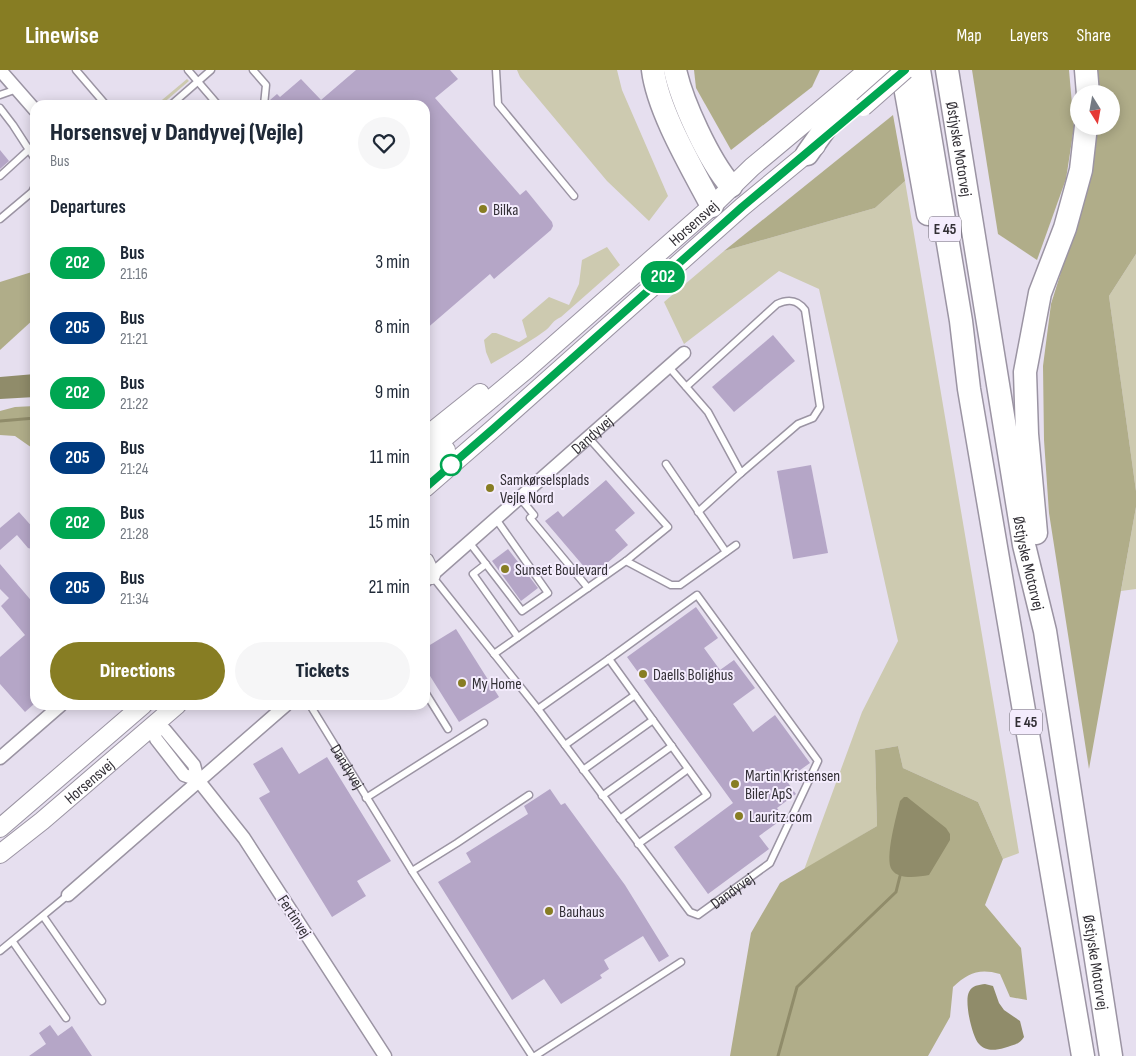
<!DOCTYPE html>
<html lang="en">
<head>
<meta charset="utf-8">
<style>
	:root { --surface:#fff; --page:#f6f6f7; --text:#1f2937; --muted:#747a83; --accent:#877d23 }
	body { margin:0; font-family:"Sofia Sans Condensed",sans-serif; background:var(--page); color:var(--text); height:100vh; display:flex; flex-direction:column; font-size:19px; white-space:nowrap }
	* { box-sizing:border-box; margin:0 }
	p { font-size:16px; color:var(--muted) }
	.icon { flex:none; width:28px; height:28px; fill:none; stroke:currentColor; stroke-width:2; stroke-linecap:round; stroke-linejoin:round }
	.map { position:relative; flex:1; overflow:hidden }
	.side { position:absolute; left:30px; top:30px; width:400px; height:610px; display:flex; flex-direction:column; background:var(--surface); border-radius:15px; box-shadow:0 2px 12px #0003 }
	.side>* { flex:none }
	.badge { padding:0 10px; border-radius:16px; font-size:18px; line-height:32px }
	.needle { width:32px; rotate:169deg }
	.controls { position:absolute; left:1070px; top:15px; display:grid; gap:10px }
	.controls a { display:grid; place-items:center; width:50px; height:50px; border-radius:50%; background:var(--surface); box-shadow:0 2px 12px #0003; font-size:25px }
	.map>.badge { position:absolute; translate:-50% -50%; box-shadow:0 0 0 2px #fff }
	h2 { padding:0 20px; font-size:19px; line-height:45px }
	.round { display:grid; place-items:center; flex:none; width:52px; height:52px; border-radius:26px; background:var(--page) }
	.summary { display:flex; align-items:center; justify-content:space-between; height:85px; padding:0 20px }
	h1 { font-size:24px; font-weight:800; line-height:38px }
	.button { display:flex; gap:10px; margin-top:auto; padding:10px 20px }
	.button a { flex:1; height:58px; border-radius:30px; background:var(--accent); color:#fff; font-size:20px; font-weight:800; line-height:58px; text-align:center }
	.button a+a { background:var(--page); color:var(--text) }
	ul { padding:0; list-style:none }
	li { display:flex; align-items:center; gap:15px; height:65px; padding:0 20px }
	li div { flex:1 }
	li b { display:block; font-size:19px }
	li em { font-style:normal }
	li .badge { min-width:55px; font-weight:700; text-align:center }
	header { display:flex; align-items:center; gap:30px; box-sizing:border-box; height:70px; padding:0 25px; background:var(--accent); color:#fff }
	header strong { font-size:24px }
	nav { display:flex; gap:28px; margin-inline-start:auto; font-size:18px }
	.map>svg:first-child { display:block }
	.green { fill:#cdcab0 }
	.forest { fill:#b0ad89 }
	.water { fill:#908c6a }
	.lines { fill:none; stroke-linecap:round; stroke-linejoin:round }
	.stream { stroke:#908c6a; stroke-width:3 }
	.building { fill:#b5a6c7 }
	.lane-casing { stroke:#9b94a3; stroke-width:9 }
	.street-casing { stroke:#9b94a3; stroke-width:15 }
	.secondary-casing { stroke:#9b94a3; stroke-width:20 }
	.highway-casing { stroke:#9b94a3; stroke-width:25 }
	.lane { stroke:#fff; stroke-width:6 }
	.street { stroke:#fff; stroke-width:12 }
	.secondary { stroke:#fff; stroke-width:18 }
	.highway { stroke:#fff; stroke-width:22 }
	.secondary-bridge-casing { stroke:#9b94a3; stroke-width:20; stroke-linecap:butt }
	.secondary-bridge { stroke:#fff; stroke-width:18 }
	.line-casing { stroke:#fff; stroke-width:11 }
	.line { stroke:#00a651; stroke-width:8 }
	.poi-dot { fill:#877d23; stroke:#f4ecfd; stroke-width:2 }
	.stop-dot { fill:#fff; stroke:#00a651; stroke-width:2.5 }
	.labels { text-anchor:middle; stroke-width:4; stroke-linejoin:round; paint-order:stroke }
	.shield { fill:#f4ecfd; stroke:#6d6872; stroke-width:1 }
	.shield-label { font-size:15px; font-weight:bold; fill:#333036 }
	.street-label { font-size:16px; fill:#333036; stroke:#f4ecfd }
	.poi-label { font-size:16px; fill:#333036; stroke:#f4ecfd; text-anchor:start }
</style>
</head>
<body>
<header>
<strong>Linewise</strong>
<nav><a>Map</a><a>Layers</a><a>Share</a></nav>
</header>
<div class="map">
<svg width="1136" height="986" viewBox="0 0 1136 986">
	<rect width="100%" height="100%" fill="#e6dfef"/>
	<g class="green">
		<path d="M 517,0 L 617,0 L 622,20 L 668,126 L 649,151 L 607,111 L 520,7 Z"/>
		<path d="M 187,9 L 189,11 L 161,35 L 156,35 Z"/>
		<path d="M 905,111 L 1019,783 L 1003,789 L 978,732 L 903,698 L 898,676 L 875,680 L 877,756 L 804,800 L 862,642 L 898,571 L 819,219 L 779,201 L 684,274 L 664,232 L 724,181 L 875,138 Z"/>
		<path d="M 607,177 L 620,195 L 561,247 C 552,251 553,254 546,260 C 529,273 509,283 491,294 L 486,282 L 484,270 L 492,263 L 496,263 L 519,272 L 527,267 L 522,250 L 549,227 L 569,235 L 579,214 L 582,190 Z"/>
		<path d="M 1136,184 L 1136,421 L 1109,226 Z"/>
		<path d="M 1136,437 L 1136,519 L 1121,521 Z"/>
	</g>
	<g class="forest">
		<path d="M 694,0 L 820,0 L 812,17 L 731,80 L 696,18 Z"/>
		<path d="M 972,0 L 1069,0 L 1074,57 L 1066,109 L 1037,190 L 998,164 Z"/>
		<path d="M 1097,0 L 1136,0 L 1136,184 L 1109,226 L 1136,421 L 1136,437 L 1089,699 L 1049,443 L 1044,370 L 1043,296 L 1051,234 L 1092,103 L 1095,56 L 1111,56 L 1111,24 L 1097,24 Z"/>
		<path d="M 893,45 L 905,111 L 875,138 L 724,181 Z"/>
		<path d="M 35,201 L 35,248 L 0,280 L 0,212 Z"/>
		<path d="M 35,336 L 35,380 L 15,366 L 0,365 L 0,341 L 15,337 Z"/>
		<path d="M 898,676 L 903,698 L 978,732 L 1003,789 L 985,835 L 1021,878 L 1027,930 L 1010,927 L 1000,904 C 979,898 968,903 953,917 L 950,947 L 928,986 L 730,986 L 751,863 L 780,813 L 877,756 L 875,680 Z"/>
	</g>
	<g class="water">
		<path d="M 35,304 L 35,327 L 0,329 L 0,307 Z"/>
		<path d="M 904,727 L 907,727 L 946,758 L 950,764 L 950,770 L 929,805 C 918,807 899,810 892,800 C 884,789 897,744 900,731 Z"/>
		<path d="M 985,914 L 993,916 L 999,933 L 1004,940 L 1020,951 L 1024,967 C 1019,975 1013,975 1004,978 C 996,980 986,982 979,974 C 972,967 964,931 969,922 C 972,915 979,915 985,914 Z"/>
	</g>
	<g class="lines">
		<g class="stream">
			<path d="M 0,351 L 35,348"/>
			<path d="M 778,986 L 797,917 L 896,822 L 900,806"/>
		</g>
	</g>
	<g class="building">
		<path d="M 356,0 L 450,0 L 458,9 L 435,28 L 520,125 L 526,120 L 552,152 L 553,156 L 551,160 L 494,209 L 490,204 L 425,260 L 425,35 L 269,35 L 270,30 L 277,24 L 280,27 L 301,9 L 321,30 Z"/>
		<path d="M 0,80 L 9,91 L 0,99 Z"/>
		<path d="M 773,265 L 795,291 L 734,342 L 712,317 Z"/>
		<path d="M 811,395 L 828,483 L 793,489 L 777,401 Z"/>
		<path d="M 606,410 L 635,443 L 615,460 L 628,475 L 592,506 L 545,451 L 558,441 L 563,447 Z"/>
		<path d="M 19,442 L 35,460 L 35,480 L 28,478 L 17,465 L 0,480 L 0,458 Z"/>
		<path d="M 508,479 L 538,518 L 521,531 L 492,491 Z"/>
		<path d="M 0,494 L 35,535 L 35,629 L 32,632 L 34,634 L 25,642 L 0,614 L 0,587 L 25,565 L 1,536 L 9,528 L 0,519 Z"/>
		<path d="M 696,537 L 718,568 L 704,578 L 720,600 L 734,590 L 755,618 L 733,634 L 753,662 L 775,645 L 810,693 L 786,710 L 796,724 L 777,738 L 784,748 L 759,766 L 769,779 L 708,824 L 674,777 L 733,733 L 627,587 Z"/>
		<path d="M 456,559 L 499,627 L 459,652 L 425,598 L 425,578 Z"/>
		<path d="M 282,677 L 299,704 L 327,687 L 391,791 L 357,811 L 366,826 L 332,847 L 259,728 L 270,722 L 253,694 Z"/>
		<path d="M 550,719 L 561,735 L 565,733 L 625,815 L 669,886 L 659,892 L 643,866 L 604,890 L 609,899 L 600,905 L 602,908 L 561,934 L 544,909 L 512,930 L 438,812 L 471,792 L 466,783 L 528,744 L 524,736 Z"/>
		<path d="M 50,955 L 58,966 L 72,956 L 92,986 L 29,986 L 46,974 L 39,963 Z"/>
	</g>
	<g class="lines">
		<g class="lane-casing">
			<g id="lane">
				<path d="M 76,0 L 106,35"/>
				<path d="M 188,0 L 218,35"/>
				<path d="M 253,0 L 266,15 L 264,35"/>
				<path d="M 496,0 L 498,34 L 574,126"/>
				<path d="M 0,25 L 17,19"/>
				<path d="M 171,35 L 211,0"/>
				<path d="M 0,38 L 13,55 L 35,89"/>
				<path d="M 0,106 L 35,74"/>
				<path d="M 0,149 L 32,122 L 35,116"/>
				<path d="M 668,296 L 708,342 L 741,403 L 798,354 L 813,348 L 820,337 L 805,240 C 797,229 788,229 777,234 L 686,317"/>
				<path d="M 666,394 L 726,482"/>
				<path d="M 520,428 L 534,445 L 530,448 L 588,518"/>
				<path d="M 698,442 L 741,403"/>
				<path d="M 469,472 L 522,541 L 548,523 L 496,449"/>
				<path d="M 626,491 L 671,515 L 680,515 L 736,475"/>
				<path d="M 486,494 L 473,504 L 518,567"/>
				<path id="s1" d="M 432,506 L 538,639 L 690,842 L 698,845 L 770,793 L 818,691 L 697,525 L 609,589"/>
				<path d="M 494,584 L 626,491 L 668,457 L 588,367"/>
				<path d="M 425,622 L 448,659"/>
				<path id="s2" d="M 310,635 L 412,801 L 532,986"/>
				<path d="M 538,639 L 609,589 L 707,725 L 638,774"/>
				<path d="M 565,675 L 635,625"/>
				<path d="M 583,700 L 653,650"/>
				<path d="M 602,726 L 672,676"/>
				<path d="M 366,728 L 484,653"/>
				<path d="M 620,749 L 688,699"/>
				<path d="M 412,801 L 457,773 L 529,725"/>
				<path d="M 43,846 L 102,931"/>
				<path d="M 13,872 L 66,948"/>
				<path d="M 0,881 L 68,825"/>
				<path d="M 535,986 L 681,892"/>
			</g>
		</g>
		<g class="street-casing">
			<g id="street">
				<path d="M 0,0 L 35,40"/>
				<path id="s3" d="M 425,511 L 684,283"/>
				<path d="M 0,688 L 61,635"/>
				<path d="M 198,710 L 184,705 L 156,669 L 153,656 L 165,660 L 194,695 L 198,710 L 244,768 L 385,986"/>
				<path d="M 68,825 L 286,635"/>
			</g>
		</g>
		<g class="secondary-casing">
			<g id="secondary">
				<path d="M 425,367 L 480,323"/>
				<path id="s4" d="M 425,384 L 527,299 L 712,136 L 752,97 L 868,0"/>
				<path d="M 425,400 L 446,380"/>
				<path d="M 425,418 L 494,358 L 742,137 L 816,76"/>
				<path d="M 425,492 L 431,505"/>
				<path d="M 0,758 L 143,635"/>
				<path id="s5" d="M 0,784 L 42,751 L 177,635"/>
			</g>
		</g>
		<g class="highway-casing">
			<g id="highway">
				<path d="M 653,0 C 658,41 692,98 712,136"/>
				<path d="M 675,0 C 682,32 709,91 731,116"/>
				<path d="M 902,0 L 928,144"/>
				<path d="M 919,0 L 961,251 L 969,319 L 1083,986"/>
				<path id="s6" d="M 947,0 L 1024,475 L 1045,561 L 1111,986"/>
				<path d="M 1086,0 L 1088,24"/>
				<path d="M 807,84 L 831,50 L 889,0"/>
				<path d="M 1036,463 L 1027,364 L 1025,302 L 1040,223 L 1065,158 L 1081,100 L 1086,56"/>
			</g>
		</g>
		<use href="#lane" class="lane"/>
		<use href="#street" class="street"/>
		<use href="#secondary" class="secondary"/>
		<use href="#highway" class="highway"/>
		<g class="secondary-bridge-casing">
			<path id="secondary-bridge" d="M 863,37 L 905,0"/>
		</g>
		<use href="#secondary-bridge" class="secondary-bridge"/>
	</g>
	<g class="lines">
		<g class="line-casing">
			<path id="line" d="M 425,418 L 494,358 L 742,137 L 905,0"/>
		</g>
		<use href="#line" class="line"/>
	</g>
	<g class="poi-dot">
		<circle cx="483" cy="139" r="5"/>
		<circle cx="490" cy="418" r="5"/>
		<circle cx="505" cy="499" r="5"/>
		<circle cx="643" cy="604" r="5"/>
		<circle cx="462" cy="613" r="5"/>
		<circle cx="735" cy="714" r="5"/>
		<circle cx="739" cy="746" r="5"/>
		<circle cx="549" cy="841" r="5"/>
	</g>
	<circle class="stop-dot" cx="451" cy="395" r="10"/>
	<g class="labels">
		<g class="shield">
			<rect x="929" y="146.5" width="32" height="25" rx="4"/>
			<rect x="1010" y="639.5" width="32" height="25" rx="4"/>
		</g>
		<g class="shield-label">
			<text x="945" y="164">E 45</text>
			<text x="1026" y="657">E 45</text>
		</g>
		<g class="street-label">
			<text dy="6" stroke="none"><textPath href="#s6" startOffset="80">Østjyske Motorvej</textPath></text>
			<text dy="6" stroke="none"><textPath href="#s4" startOffset="354">Horsensvej</textPath></text>
			<text dy="6" stroke="none"><textPath href="#s3" startOffset="222">Dandyvej</textPath></text>
			<text dy="6" stroke="none"><textPath href="#s6" startOffset="500">Østjyske Motorvej</textPath></text>
			<text dy="6" stroke="none"><textPath href="#s2" startOffset="72">Dandyvej</textPath></text>
			<text dy="6" stroke="none"><textPath href="#s5" startOffset="115">Horsensvej</textPath></text>
			<text dy="6" stroke="none"><textPath href="#s1" startOffset="474">Dandyvej</textPath></text>
			<text transform="translate(295 846) rotate(57)" y="6">Fertinvej</text>
			<text dy="6" stroke="none"><textPath href="#s6" startOffset="905">Østjyske Motorvej</textPath></text>
		</g>
		<g class="poi-label">
			<text x="493" y="145">Bilka</text>
			<text x="500" y="415">Samkørselsplads<tspan x="500" dy="18">Vejle Nord</tspan></text>
			<text x="515" y="505">Sunset Boulevard</text>
			<text x="653" y="610">Daells Bolighus</text>
			<text x="472" y="619">My Home</text>
			<text x="745" y="711">Martin Kristensen<tspan x="745" dy="18">Biler ApS</tspan></text>
			<text x="749" y="752">Lauritz.com</text>
			<text x="559" y="847">Bauhaus</text>
		</g>
	</g>
</svg>
<div class="controls">
<a><svg class="needle" viewBox="-14 -14 28 28"><path d="M0-13l5 13h-10z" fill="#e53935"/><path d="M0 13l5-13h-10z" fill="#747a83"/></svg></a>
</div>
<b class="badge" style="left:663px;top:207px;background:#00a651;color:#fff">202</b>
<section class="side">
<div class="summary"><div><h1>Horsensvej v Dandyvej (Vejle)</h1><p>Bus</p></div><a class="round"><svg class="icon" aria-label="heart" viewBox="0 0 24 24"><path d="M12 20l-8-8c-3-5 5-10 8-4 3-6 11-1 8 4z"/></svg></a></div>
<h2>Departures</h2>
<ul>
<li><span class="badge" style="background:#00a651;color:#fff">202</span><div><b>Bus</b><p>21:16</p></div><em>3 min</em></li>
<li><span class="badge" style="background:#003b80;color:#fff">205</span><div><b>Bus</b><p>21:21</p></div><em>8 min</em></li>
<li><span class="badge" style="background:#00a651;color:#fff">202</span><div><b>Bus</b><p>21:22</p></div><em>9 min</em></li>
<li><span class="badge" style="background:#003b80;color:#fff">205</span><div><b>Bus</b><p>21:24</p></div><em>11 min</em></li>
<li><span class="badge" style="background:#00a651;color:#fff">202</span><div><b>Bus</b><p>21:28</p></div><em>15 min</em></li>
<li><span class="badge" style="background:#003b80;color:#fff">205</span><div><b>Bus</b><p>21:34</p></div><em>21 min</em></li>
</ul>
<div class="button"><a>Directions</a><a>Tickets</a></div>
</section>
</div>
</body>
</html>
